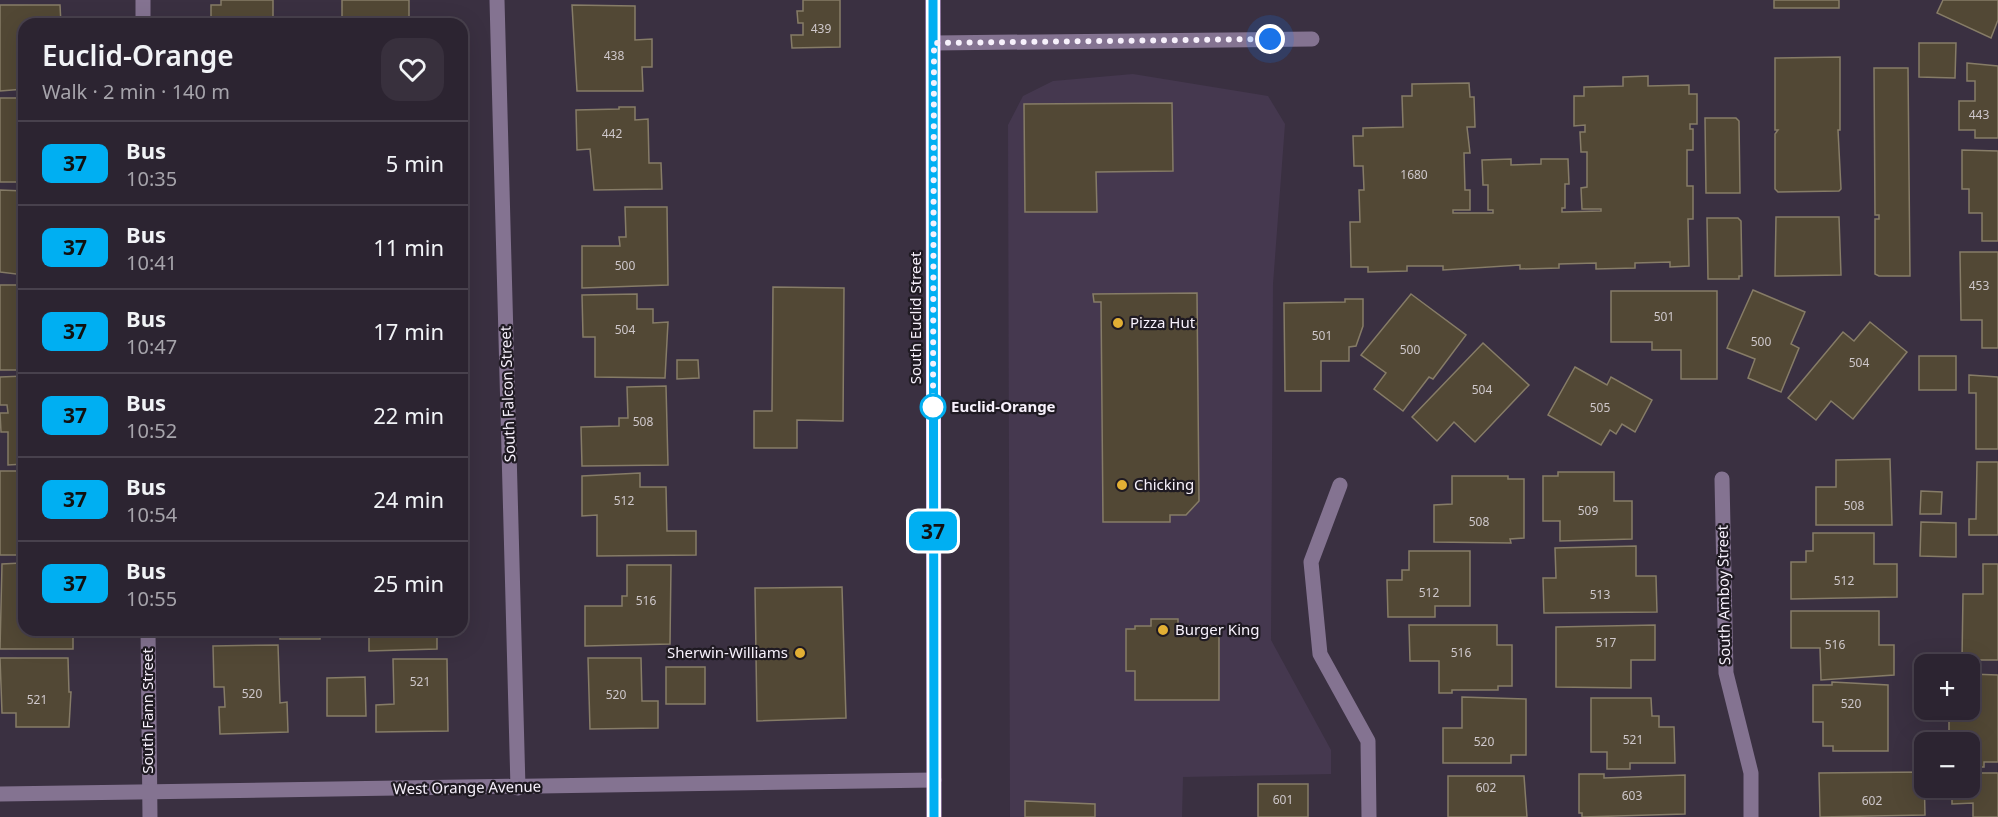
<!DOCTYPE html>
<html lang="en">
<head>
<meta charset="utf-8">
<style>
	:root { --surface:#2c2431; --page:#38303d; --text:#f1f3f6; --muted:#a6a4ab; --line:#48414d }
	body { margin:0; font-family:"Noto Sans",sans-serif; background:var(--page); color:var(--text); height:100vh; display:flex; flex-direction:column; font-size:22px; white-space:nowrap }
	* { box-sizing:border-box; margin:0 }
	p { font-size:20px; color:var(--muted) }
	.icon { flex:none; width:33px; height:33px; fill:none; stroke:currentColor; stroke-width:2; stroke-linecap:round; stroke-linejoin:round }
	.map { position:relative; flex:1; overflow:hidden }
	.details { position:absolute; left:18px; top:18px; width:450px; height:618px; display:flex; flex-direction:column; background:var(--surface); border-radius:18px; box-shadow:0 6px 24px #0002,0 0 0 2px var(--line) }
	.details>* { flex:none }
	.badge { padding:0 12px; border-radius:9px; font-size:21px; line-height:39px }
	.buttons { position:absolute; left:1914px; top:654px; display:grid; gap:12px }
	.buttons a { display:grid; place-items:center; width:66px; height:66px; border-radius:12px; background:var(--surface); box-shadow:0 6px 24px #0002,0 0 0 2px var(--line); font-size:30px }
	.you { position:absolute; width:30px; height:30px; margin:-15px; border:4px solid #fff; border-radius:50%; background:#1a73e8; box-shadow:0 0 0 9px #1a73e833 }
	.map>.badge { position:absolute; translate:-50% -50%; box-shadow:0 0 0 3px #fff }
	.round { display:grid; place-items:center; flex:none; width:63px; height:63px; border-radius:18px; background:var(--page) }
	.summary { display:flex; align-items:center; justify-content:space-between; height:102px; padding:0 24px }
	h1 { font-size:28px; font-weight:600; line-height:45px }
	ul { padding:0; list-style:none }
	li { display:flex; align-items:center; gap:18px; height:84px; padding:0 24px; border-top:2px solid var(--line) }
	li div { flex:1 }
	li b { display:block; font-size:22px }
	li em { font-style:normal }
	li .badge { min-width:66px; font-weight:700; text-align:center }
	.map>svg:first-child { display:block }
	.built { fill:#45384f }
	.building { fill:#524835; stroke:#867c67; stroke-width:1.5 }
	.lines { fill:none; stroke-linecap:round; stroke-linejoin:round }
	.minor { stroke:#847391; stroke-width:15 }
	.major { stroke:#d4b0ed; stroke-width:15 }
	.line-casing { stroke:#fff; stroke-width:14 }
	.line { stroke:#00aff2; stroke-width:9 }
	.walk { stroke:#f7f1fc; stroke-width:6; stroke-dasharray:0 10.8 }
	.poi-dot { fill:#e2af34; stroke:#1f1a22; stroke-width:2 }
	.stop-dot { fill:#fff; stroke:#00aff2; stroke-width:3 }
	.labels { text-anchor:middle; stroke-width:4.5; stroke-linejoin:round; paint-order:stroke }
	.number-label { font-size:12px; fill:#cec7ca }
	.street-label { font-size:15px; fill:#f7f1fc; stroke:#1f1a22 }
	.poi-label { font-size:15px; fill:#f7f1fc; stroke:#1f1a22; text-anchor:start }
	.stop-label { font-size:15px; font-weight:bold; fill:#f7f1fc; stroke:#1f1a22; text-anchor:start }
</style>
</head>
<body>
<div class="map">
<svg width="1998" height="817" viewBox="0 0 1998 817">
	<rect width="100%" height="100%" fill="#3a3041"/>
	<path class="built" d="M 1133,74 L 1268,96 L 1285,124 L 1273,284 L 1271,640 L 1331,750 L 1331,774 L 1183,777 L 1182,817 L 1010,817 L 1008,125 L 1023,96 L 1053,81 Z"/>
	<g class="building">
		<path d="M 221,0 L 273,0 L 273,24 L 211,24 L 211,5 L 221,5 Z"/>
		<rect x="342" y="0" width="67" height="24"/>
		<path d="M 803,0 L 840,0 L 840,47 L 792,48 L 791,35 L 803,35 L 803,23 L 798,23 L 797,11 L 803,11 Z"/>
		<rect x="1774" y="0" width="65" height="8"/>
		<path d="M 1943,0 L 1998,0 L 1998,20 L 1991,38 L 1937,13 Z"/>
		<path d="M 0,5 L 60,5 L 61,24 L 24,24 L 24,89 L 0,91 Z"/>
		<path d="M 572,5 L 635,6 L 635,40 L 652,39 L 652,67 L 642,67 L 643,91 L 577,91 Z"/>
		<path d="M 1919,43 L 1956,43 L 1955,78 L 1919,77 Z"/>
		<path d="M 1840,57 L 1840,130 L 1838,130 L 1841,189 L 1839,191 L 1778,192 L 1775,189 L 1775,134 L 1778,130 L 1775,130 L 1775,58 Z"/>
		<path d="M 1967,63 L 1998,66 L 1998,138 L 1975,138 L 1975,130 L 1959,130 L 1959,101 L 1975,101 L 1975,81 L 1967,81 Z"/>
		<path d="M 1874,68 L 1908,68 L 1910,276 L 1879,276 L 1875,274 L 1875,219 L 1879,219 L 1879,215 L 1875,215 Z"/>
		<path d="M 1648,76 L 1648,86 L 1689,85 L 1689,94 L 1697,94 L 1697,124 L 1690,124 L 1690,129 L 1693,129 L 1693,150 L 1687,150 L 1687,186 L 1693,186 L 1693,219 L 1688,219 L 1689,266 L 1670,267 L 1670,262 L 1635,263 L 1635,268 L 1596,269 L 1596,263 L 1559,264 L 1559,268 L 1520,269 L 1520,265 L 1443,270 L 1443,266 L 1407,266 L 1407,271 L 1368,272 L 1368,267 L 1351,267 L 1350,222 L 1360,222 L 1359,190 L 1364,190 L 1363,166 L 1354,166 L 1353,136 L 1363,136 L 1363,128 L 1403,127 L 1402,96 L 1412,96 L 1412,84 L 1469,83 L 1470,97 L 1474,97 L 1475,127 L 1467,127 L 1470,153 L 1464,153 L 1465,190 L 1470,190 L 1470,210 L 1453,210 L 1453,213 L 1493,213 L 1493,210 L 1488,210 L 1488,185 L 1483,185 L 1482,160 L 1511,159 L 1511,165 L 1541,164 L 1541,159 L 1568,159 L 1569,184 L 1565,184 L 1565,208 L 1562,208 L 1562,212 L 1601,211 L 1601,209 L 1582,209 L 1581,188 L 1587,187 L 1587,152 L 1581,152 L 1580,132 L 1585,132 L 1585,125 L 1574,126 L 1574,96 L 1584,96 L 1584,87 L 1623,86 L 1623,77 Z"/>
		<rect x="0" y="98" width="24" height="84"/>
		<path d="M 1172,103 L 1173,171 L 1096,172 L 1097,212 L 1025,212 L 1024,104 Z"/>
		<path d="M 619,107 L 635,107 L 635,120 L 648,119 L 649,163 L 661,163 L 662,189 L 594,190 L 590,149 L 577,150 L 576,110 L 619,109 Z"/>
		<path d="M 1705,118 L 1736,118 L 1739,121 L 1740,193 L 1706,193 Z"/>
		<path d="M 1962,150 L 1998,151 L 1998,241 L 1982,241 L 1982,213 L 1969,213 L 1969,189 L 1962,189 Z"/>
		<path d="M 0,190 L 24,191 L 24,275 L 0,272 Z"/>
		<path d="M 625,207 L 667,207 L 668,285 L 582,288 L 582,246 L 620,246 L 619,237 L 626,237 Z"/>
		<path d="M 1776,217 L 1839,217 L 1841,275 L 1775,276 Z"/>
		<path d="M 1707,218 L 1738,218 L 1741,221 L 1742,276 L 1739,276 L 1739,279 L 1708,279 Z"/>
		<path d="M 1960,252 L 1998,252 L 1998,348 L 1982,348 L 1982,320 L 1961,320 Z"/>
		<rect x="0" y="285" width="24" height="85"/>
		<path d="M 773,287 L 844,288 L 843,421 L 797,420 L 797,448 L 754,448 L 754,411 L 772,411 Z"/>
		<path d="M 1753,290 L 1805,312 L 1791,344 L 1799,348 L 1781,392 L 1748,378 L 1755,359 L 1727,348 Z"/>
		<path d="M 1611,291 L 1717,291 L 1717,379 L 1681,379 L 1681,350 L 1652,350 L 1652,342 L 1611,342 Z"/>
		<path d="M 1197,293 L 1199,501 L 1186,515 L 1170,515 L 1170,522 L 1103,522 L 1101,302 L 1094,302 L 1093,294 Z"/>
		<path d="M 637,294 L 637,309 L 653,309 L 653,323 L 668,322 L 665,378 L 595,377 L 595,337 L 583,337 L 582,295 Z"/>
		<path d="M 1411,294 L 1466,335 L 1433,379 L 1429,377 L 1403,411 L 1374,389 L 1386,373 L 1361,355 Z"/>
		<path d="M 1345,299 L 1363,299 L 1363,326 L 1356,346 L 1349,347 L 1349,361 L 1321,361 L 1321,391 L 1285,391 L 1284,303 L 1345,302 Z"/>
		<path d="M 1870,322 L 1907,352 L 1853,419 L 1831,401 L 1816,420 L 1788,398 L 1843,332 L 1854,341 Z"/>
		<path d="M 1483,343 L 1529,385 L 1475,442 L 1454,422 L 1437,441 L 1412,417 Z"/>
		<rect x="1919" y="356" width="37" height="34"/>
		<path d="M 677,360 L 698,360 L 699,378 L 677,379 Z"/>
		<path d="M 1575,367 L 1607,385 L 1611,377 L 1652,400 L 1635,432 L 1622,424 L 1616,434 L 1610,430 L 1601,445 L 1548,415 Z"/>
		<path d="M 1969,375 L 1998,377 L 1998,449 L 1976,449 L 1976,393 L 1969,393 Z"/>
		<path d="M 24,376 L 24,464 L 8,465 L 8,432 L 1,432 L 0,413 L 8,413 L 7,405 L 0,405 L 0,377 Z"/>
		<path d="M 666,386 L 668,465 L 582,466 L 581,427 L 619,426 L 619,418 L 628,418 L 627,387 Z"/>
		<path d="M 1890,459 L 1892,525 L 1816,525 L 1816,487 L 1836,487 L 1836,460 Z"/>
		<path d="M 1977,462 L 1998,462 L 1998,535 L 1969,535 L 1969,519 L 1976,519 Z"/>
		<rect x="0" y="471" width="24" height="84"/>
		<path d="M 1558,472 L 1614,472 L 1614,501 L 1632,501 L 1632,539 L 1560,541 L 1560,521 L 1543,521 L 1543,476 L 1558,476 Z"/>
		<path d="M 640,473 L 640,487 L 666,487 L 667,531 L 696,531 L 696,555 L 597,556 L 597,515 L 582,516 L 582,476 Z"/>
		<path d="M 1452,476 L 1508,476 L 1508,479 L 1524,479 L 1524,538 L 1510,539 L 1511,543 L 1434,542 L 1434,505 L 1452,504 Z"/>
		<path d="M 1921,491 L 1942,492 L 1941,514 L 1920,514 Z"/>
		<path d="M 1921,522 L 1956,523 L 1956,557 L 1920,556 Z"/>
		<path d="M 1813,533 L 1874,533 L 1874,564 L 1897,564 L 1897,597 L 1791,599 L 1791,562 L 1806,562 L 1806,551 L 1813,551 Z"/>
		<path d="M 1636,546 L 1636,576 L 1656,576 L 1657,612 L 1544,613 L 1543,578 L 1556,578 L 1555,548 Z"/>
		<path d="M 1409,551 L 1470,551 L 1470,606 L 1435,606 L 1435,617 L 1388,617 L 1387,580 L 1402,580 L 1402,570 L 1409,570 Z"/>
		<path d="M 21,563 L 24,565 L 24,630 L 73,630 L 73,649 L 0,649 L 2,564 Z"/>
		<path d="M 1983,564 L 1998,564 L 1998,660 L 1962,660 L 1963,594 L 1983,594 Z"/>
		<path d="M 627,565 L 671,565 L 670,644 L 585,646 L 585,606 L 622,606 L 622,596 L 627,596 Z"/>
		<path d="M 842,587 L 846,718 L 757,721 L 755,588 Z"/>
		<path d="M 1791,611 L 1879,611 L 1879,645 L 1894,645 L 1894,675 L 1821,680 L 1820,648 L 1791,648 Z"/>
		<path d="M 1151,619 L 1178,619 L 1178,626 L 1219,626 L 1219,700 L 1135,700 L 1135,671 L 1126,671 L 1126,629 L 1135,629 L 1135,626 L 1151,626 Z"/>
		<path d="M 1409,625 L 1497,625 L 1497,645 L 1512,645 L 1512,686 L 1498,686 L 1498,690 L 1452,690 L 1452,693 L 1439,693 L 1439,661 L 1410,661 Z"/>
		<path d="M 1655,625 L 1655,660 L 1631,660 L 1631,688 L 1556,687 L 1556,627 Z"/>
		<rect x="280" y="630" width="40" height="9"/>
		<path d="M 369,630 L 437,630 L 437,649 L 369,651 Z"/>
		<path d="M 278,645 L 280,703 L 287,702 L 288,732 L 220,734 L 219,707 L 225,707 L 224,687 L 214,687 L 213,646 Z"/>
		<path d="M 0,658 L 68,658 L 69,692 L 71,692 L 69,727 L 16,727 L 16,713 L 2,713 Z"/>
		<path d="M 588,658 L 641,658 L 642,701 L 658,701 L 658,728 L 590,729 Z"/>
		<path d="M 393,659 L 447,659 L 448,731 L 376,732 L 376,705 L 394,704 Z"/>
		<rect x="666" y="667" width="39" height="37"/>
		<path d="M 1970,674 L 1998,675 L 1998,762 L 1984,762 L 1984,767 L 1970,767 L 1970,742 L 1949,742 L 1949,715 L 1926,715 L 1926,710 L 1970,710 Z"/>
		<path d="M 365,677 L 366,716 L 327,716 L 327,678 Z"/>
		<path d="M 1832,682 L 1888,685 L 1888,751 L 1833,751 L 1833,746 L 1823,746 L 1823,722 L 1813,722 L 1813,685 L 1832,685 Z"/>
		<path d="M 1462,697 L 1526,699 L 1526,755 L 1511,755 L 1511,763 L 1443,763 L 1443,728 L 1462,728 Z"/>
		<path d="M 1591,698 L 1651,698 L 1652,716 L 1659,716 L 1659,727 L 1674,727 L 1675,763 L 1630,763 L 1630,769 L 1607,769 L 1607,752 L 1591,752 Z"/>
		<path d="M 1924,772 L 1925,815 L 1820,817 L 1819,773 Z"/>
		<path d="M 1972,773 L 1998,773 L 1998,817 L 1973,817 L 1973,803 L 1952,804 L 1952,788 L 1970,788 Z"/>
		<path d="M 1579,774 L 1604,774 L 1604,778 L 1685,775 L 1685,814 L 1582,817 L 1582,813 L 1579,813 Z"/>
		<path d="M 1448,776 L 1524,776 L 1527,817 L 1448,817 Z"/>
		<rect x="1258" y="784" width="50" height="33"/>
		<path d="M 1025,801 L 1095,804 L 1095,817 L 1025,817 Z"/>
	</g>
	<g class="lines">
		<g class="minor">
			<path d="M 143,0 L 143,24"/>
			<path d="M 497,0 L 518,788"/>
			<path d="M 934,43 L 1312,39"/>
			<path d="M 1722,479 L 1726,673 L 1751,773 L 1751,817"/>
			<path d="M 1340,485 L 1311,562 L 1320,654 L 1368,741 L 1369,817"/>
			<path d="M 148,630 L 150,817"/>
			<path d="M 0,794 L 934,780"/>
		</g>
		<path class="major" d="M 933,0 L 934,817"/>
	</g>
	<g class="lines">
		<g class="line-casing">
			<path id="line" d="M 933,0 L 934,817"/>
		</g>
		<use href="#line" class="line"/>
		<path class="walk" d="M 933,407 L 934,43 L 1270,39"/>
	</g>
	<g class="poi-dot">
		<circle cx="1118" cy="323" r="6"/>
		<circle cx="1122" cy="485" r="6"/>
		<circle cx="1163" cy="630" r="6"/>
		<circle cx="800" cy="653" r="6"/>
	</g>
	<circle class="stop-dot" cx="933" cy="407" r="12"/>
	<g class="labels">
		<g class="number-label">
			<text x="821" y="33">439</text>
			<text x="614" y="60">438</text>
			<text x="1979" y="119">443</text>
			<text x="612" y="138">442</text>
			<text x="1414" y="179">1680</text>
			<text x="625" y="270">500</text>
			<text x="1979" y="290">453</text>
			<text x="1664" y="321">501</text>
			<text x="625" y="334">504</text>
			<text x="1322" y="340">501</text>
			<text x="1761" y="346">500</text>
			<text x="1410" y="354">500</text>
			<text x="1859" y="367">504</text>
			<text x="1482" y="394">504</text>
			<text x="1600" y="412">505</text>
			<text x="643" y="426">508</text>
			<text x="624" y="505">512</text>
			<text x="1854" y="510">508</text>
			<text x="1588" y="515">509</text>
			<text x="1479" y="526">508</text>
			<text x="1844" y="585">512</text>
			<text x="1429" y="597">512</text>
			<text x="1600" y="599">513</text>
			<text x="646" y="605">516</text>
			<text x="1606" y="647">517</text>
			<text x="1835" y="649">516</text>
			<text x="1461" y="657">516</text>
			<text x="420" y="686">521</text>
			<text x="252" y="698">520</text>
			<text x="616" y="699">520</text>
			<text x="37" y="704">521</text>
			<text x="1851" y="708">520</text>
			<text x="1633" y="744">521</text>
			<text x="1484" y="746">520</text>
			<text x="1486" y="792">602</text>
			<text x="1632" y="800">603</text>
			<text x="1283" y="804">601</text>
			<text x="1872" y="805">602</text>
		</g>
		<g class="street-label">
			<text transform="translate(916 318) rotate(-90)" y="5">South Euclid Street</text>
			<text transform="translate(508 394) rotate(-92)" y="5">South Falcon Street</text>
			<text transform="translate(1724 595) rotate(-91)" y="5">South Amboy Street</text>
			<text transform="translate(148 711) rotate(-90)" y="5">South Fann Street</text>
			<text transform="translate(467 788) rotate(-1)" y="5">West Orange Avenue</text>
		</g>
		<g class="poi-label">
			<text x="1130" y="328">Pizza Hut</text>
			<text x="1134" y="490">Chicking</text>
			<text x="1175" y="635">Burger King</text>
			<text x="788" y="658" text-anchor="end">Sherwin-Williams</text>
		</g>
		<g class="stop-label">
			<text x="951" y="412">Euclid-Orange</text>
		</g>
	</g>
</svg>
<div class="buttons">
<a>+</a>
<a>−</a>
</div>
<div class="you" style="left:1270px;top:39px"></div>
<b class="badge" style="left:933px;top:531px;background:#00aff2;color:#111">37</b>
<section class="details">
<div class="summary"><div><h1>Euclid-Orange</h1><p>Walk · 2 min · 140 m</p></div><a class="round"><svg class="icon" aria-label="heart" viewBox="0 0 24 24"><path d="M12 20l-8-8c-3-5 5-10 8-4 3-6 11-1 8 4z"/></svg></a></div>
<ul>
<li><span class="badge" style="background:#00aff2;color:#111">37</span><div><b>Bus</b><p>10:35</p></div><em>5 min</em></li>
<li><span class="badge" style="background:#00aff2;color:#111">37</span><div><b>Bus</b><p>10:41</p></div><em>11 min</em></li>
<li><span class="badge" style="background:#00aff2;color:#111">37</span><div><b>Bus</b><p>10:47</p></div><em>17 min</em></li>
<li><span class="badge" style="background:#00aff2;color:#111">37</span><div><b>Bus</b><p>10:52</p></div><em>22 min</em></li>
<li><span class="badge" style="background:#00aff2;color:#111">37</span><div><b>Bus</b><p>10:54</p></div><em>24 min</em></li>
<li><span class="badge" style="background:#00aff2;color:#111">37</span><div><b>Bus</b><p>10:55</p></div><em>25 min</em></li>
</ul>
</section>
</div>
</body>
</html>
